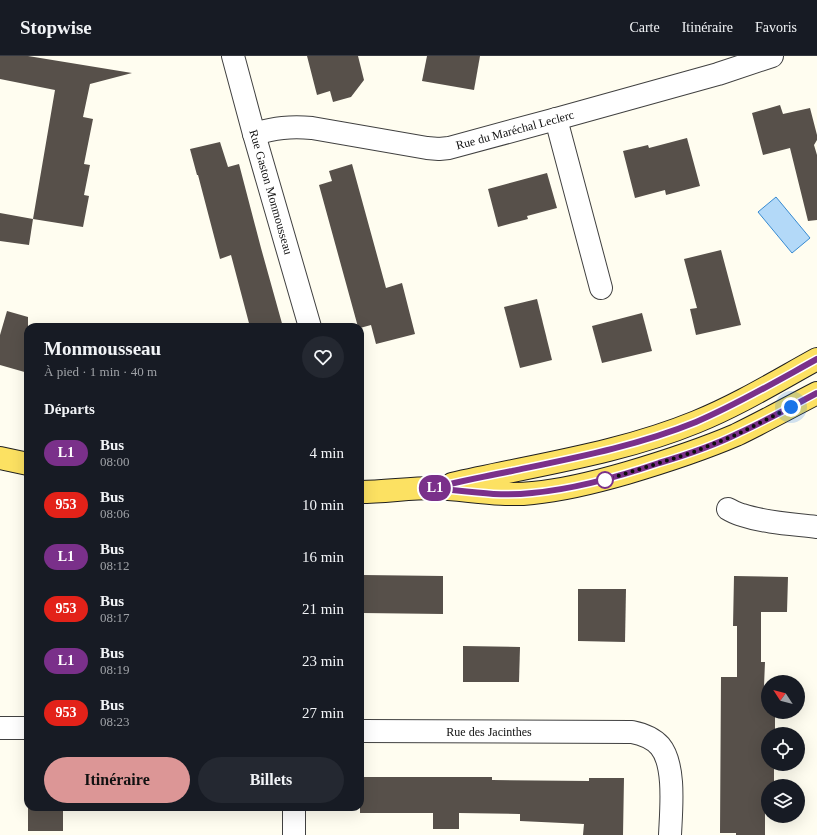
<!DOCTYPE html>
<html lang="fr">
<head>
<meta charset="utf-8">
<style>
	:root { --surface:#171b24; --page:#242831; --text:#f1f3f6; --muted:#9ea1a6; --line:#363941; --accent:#dc9696 }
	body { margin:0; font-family:"Times New Roman",serif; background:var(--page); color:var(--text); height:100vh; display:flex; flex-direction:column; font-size:15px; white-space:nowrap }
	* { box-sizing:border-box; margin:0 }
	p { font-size:13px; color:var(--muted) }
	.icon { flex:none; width:22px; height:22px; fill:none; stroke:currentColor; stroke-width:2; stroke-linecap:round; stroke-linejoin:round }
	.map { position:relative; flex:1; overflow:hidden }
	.side { position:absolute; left:24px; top:267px; width:340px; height:488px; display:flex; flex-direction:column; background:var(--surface); border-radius:12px; box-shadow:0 4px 16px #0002 }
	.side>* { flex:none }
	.badge { padding:0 8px; border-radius:13px; font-size:14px; line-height:26px }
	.needle { width:26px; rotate:306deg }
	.tools { position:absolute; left:761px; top:619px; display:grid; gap:8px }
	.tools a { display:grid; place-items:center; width:44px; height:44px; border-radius:50%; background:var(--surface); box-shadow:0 4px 16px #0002; font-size:20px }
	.you { position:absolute; width:20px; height:20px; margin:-10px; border:3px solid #fff; border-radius:50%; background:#1a73e8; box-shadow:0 0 0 6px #1a73e833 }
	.map>.badge { position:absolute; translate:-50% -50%; box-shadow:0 0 0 2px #fff }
	h2 { padding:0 20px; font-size:15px; line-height:36px }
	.round { display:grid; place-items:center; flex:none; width:42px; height:42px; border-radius:21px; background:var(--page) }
	.headline { display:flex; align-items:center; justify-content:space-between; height:68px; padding:0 20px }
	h1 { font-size:19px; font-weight:800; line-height:30px }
	.action { display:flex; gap:8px; margin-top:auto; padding:8px 20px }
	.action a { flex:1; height:46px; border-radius:24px; background:var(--accent); color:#111; font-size:16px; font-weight:800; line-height:46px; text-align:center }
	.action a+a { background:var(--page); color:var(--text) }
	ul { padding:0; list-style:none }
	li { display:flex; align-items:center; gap:12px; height:52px; padding:0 20px }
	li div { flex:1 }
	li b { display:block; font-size:15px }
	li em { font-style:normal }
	li .badge { min-width:44px; font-weight:700; text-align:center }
	header { display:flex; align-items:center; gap:24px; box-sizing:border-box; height:56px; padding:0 20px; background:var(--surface); border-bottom:1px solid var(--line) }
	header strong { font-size:19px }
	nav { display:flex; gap:22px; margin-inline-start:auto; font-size:14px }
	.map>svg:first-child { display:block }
	.water { fill:#b3d9f8; stroke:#378ad1 }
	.building { fill:#57504a }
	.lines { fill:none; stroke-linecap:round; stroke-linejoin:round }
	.minor-casing { stroke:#414141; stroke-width:24 }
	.major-casing { stroke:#1f1f1f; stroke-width:24 }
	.minor { stroke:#fff; stroke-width:22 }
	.major { stroke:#fce162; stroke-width:22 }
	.line-casing { stroke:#fff; stroke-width:9 }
	.line { stroke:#7a308a; stroke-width:6 }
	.walk { stroke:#0e0e0e; stroke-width:4; stroke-dasharray:0 7.2 }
	.stop-dot { fill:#fff; stroke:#7a308a; stroke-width:2 }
	.labels { text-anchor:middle; stroke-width:4; stroke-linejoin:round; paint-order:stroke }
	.street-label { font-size:12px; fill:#0e0e0e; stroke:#fff }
</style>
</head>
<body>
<header>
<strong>Stopwise</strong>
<nav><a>Carte</a><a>Itinéraire</a><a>Favoris</a></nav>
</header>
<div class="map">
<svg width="817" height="779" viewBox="0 0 817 779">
	<rect width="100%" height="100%" fill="#fffdf0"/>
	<path class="water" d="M 776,141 L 810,182 L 792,197 L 758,156 Z"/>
	<g class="building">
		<path d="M 0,0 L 28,0 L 132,17 L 90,28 L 83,61 L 93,63 L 84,108 L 90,109 L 84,139 L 89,140 L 83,171 L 33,163 L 55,34 L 0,23 Z"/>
		<path d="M 307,0 L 358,0 L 364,24 L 351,41 L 333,46 L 330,35 L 317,39 Z"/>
		<path d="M 427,0 L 480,0 L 474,34 L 422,25 Z"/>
		<path d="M 780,49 L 783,58 L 810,52 L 817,79 L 817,84 L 814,89 L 817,99 L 817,164 L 808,165 L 790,92 L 763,99 L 752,57 Z"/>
		<path d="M 687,82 L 700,130 L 666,139 L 665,134 L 635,142 L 623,95 L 648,89 L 649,92 Z"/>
		<path d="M 220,86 L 228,111 L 239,108 L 261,192 L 283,271 L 250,271 L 231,199 L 220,203 L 198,119 L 197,119 L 190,93 Z"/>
		<path d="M 352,108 L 386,232 L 402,227 L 415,278 L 376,288 L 371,269 L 360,272 L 360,271 L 358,271 L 319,129 L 332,125 L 329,115 Z"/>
		<path d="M 547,117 L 557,152 L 527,160 L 528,163 L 498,171 L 488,133 Z"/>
		<path d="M 0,157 L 33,163 L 29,189 L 0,185 Z"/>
		<path d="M 721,194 L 741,269 L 696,279 L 690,253 L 697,252 L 684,203 Z"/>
		<path d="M 537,243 L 552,304 L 520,312 L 504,251 Z"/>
		<path d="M 7,255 L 28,261 L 28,317 L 0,309 L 0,279 Z"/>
		<path d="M 642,257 L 652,295 L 602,307 L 592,270 Z"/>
		<path d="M 363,519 L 443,520 L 443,558 L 363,557 Z"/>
		<path d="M 734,520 L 788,521 L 787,556 L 761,556 L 761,606 L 765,606 L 764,630 L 768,630 L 768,656 L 775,656 L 775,678 L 768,678 L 768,708 L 774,708 L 774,730 L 768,730 L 768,746 L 765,746 L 765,779 L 736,779 L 736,777 L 720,777 L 721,621 L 737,621 L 737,570 L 733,570 Z"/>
		<path d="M 578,533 L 626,533 L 625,586 L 578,585 Z"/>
		<path d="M 463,590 L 520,591 L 519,626 L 463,626 Z"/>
		<path d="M 360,721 L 492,721 L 492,724 L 589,725 L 589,722 L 624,722 L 623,779 L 583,779 L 584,768 L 520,765 L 520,758 L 459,757 L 459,773 L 433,773 L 433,757 L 360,757 Z"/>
		<rect x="28" y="751" width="35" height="24"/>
	</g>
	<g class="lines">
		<g class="minor-casing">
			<g id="minor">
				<path d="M 233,0 L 254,78 L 310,271"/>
				<path d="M 556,63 L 601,232"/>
				<path d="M 254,78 C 275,72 290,70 312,72 L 427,92 L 439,93 L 449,92 L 556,63 L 718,18 L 772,0"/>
				<path d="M 728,453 C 732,455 737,458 742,459 C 766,467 792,468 817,471"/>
				<path d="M 0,672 L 28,672"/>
				<path d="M 360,675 L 632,676 C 642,678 653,682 660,690 C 676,709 671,755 670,779"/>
				<path d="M 294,779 L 294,751"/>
			</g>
		</g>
		<g class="major-casing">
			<g id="major">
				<path d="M 0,402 L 28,408"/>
				<path d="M 452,428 C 534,409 618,398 696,366 C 738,349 777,325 817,303"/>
				<path d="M 360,436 C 384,436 409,432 433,432 C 466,433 499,441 533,437 C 565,434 596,426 627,417 C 664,406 701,394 736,379 C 763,366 790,351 817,337"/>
			</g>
		</g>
		<use href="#minor" class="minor"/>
		<use href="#major" class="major"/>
	</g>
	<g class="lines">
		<g class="line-casing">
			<path id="line" d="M 817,303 C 777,325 738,348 696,366 C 637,390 574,402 512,415 C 485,420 459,426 432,432 C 465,435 499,441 532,437 C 575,433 618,421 659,407 C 686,399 713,390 739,377 C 765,365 791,351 817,337"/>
		</g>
		<use href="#line" class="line"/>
		<path class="walk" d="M 605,424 L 691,397 L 738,378 L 791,351"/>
	</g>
	<circle class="stop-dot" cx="605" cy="424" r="8"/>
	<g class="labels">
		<g class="street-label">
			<text transform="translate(515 74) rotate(-15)" y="4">Rue du Maréchal Leclerc</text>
			<text transform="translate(271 136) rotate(74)" y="4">Rue Gaston Monmousseau</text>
			<text x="489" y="680">Rue des Jacinthes</text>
		</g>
	</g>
</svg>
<div class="tools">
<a><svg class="needle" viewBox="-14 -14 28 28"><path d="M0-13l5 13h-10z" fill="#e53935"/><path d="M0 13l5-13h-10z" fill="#9ea1a6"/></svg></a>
<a><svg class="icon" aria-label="locate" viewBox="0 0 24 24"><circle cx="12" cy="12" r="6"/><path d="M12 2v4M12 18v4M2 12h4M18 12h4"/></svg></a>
<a><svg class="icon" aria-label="layers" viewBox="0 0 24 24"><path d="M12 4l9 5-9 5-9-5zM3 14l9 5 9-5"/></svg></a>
</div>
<div class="you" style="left:791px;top:351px"></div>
<b class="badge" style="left:435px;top:432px;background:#7a308a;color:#fff">L1</b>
<section class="side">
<div class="headline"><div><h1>Monmousseau</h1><p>À pied · 1 min · 40 m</p></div><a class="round"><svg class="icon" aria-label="heart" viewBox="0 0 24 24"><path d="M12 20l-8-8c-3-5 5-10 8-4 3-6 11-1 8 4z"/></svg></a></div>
<h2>Départs</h2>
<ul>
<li><span class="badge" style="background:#7a308a;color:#fff">L1</span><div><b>Bus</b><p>08:00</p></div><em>4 min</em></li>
<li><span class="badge" style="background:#e32219;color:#fff">953</span><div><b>Bus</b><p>08:06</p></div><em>10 min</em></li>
<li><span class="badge" style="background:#7a308a;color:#fff">L1</span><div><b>Bus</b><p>08:12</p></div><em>16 min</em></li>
<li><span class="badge" style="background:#e32219;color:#fff">953</span><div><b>Bus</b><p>08:17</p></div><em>21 min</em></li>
<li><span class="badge" style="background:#7a308a;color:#fff">L1</span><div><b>Bus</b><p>08:19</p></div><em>23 min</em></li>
<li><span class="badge" style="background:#e32219;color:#fff">953</span><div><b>Bus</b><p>08:23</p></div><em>27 min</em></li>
</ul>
<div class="action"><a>Itinéraire</a><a>Billets</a></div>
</section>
</div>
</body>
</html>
